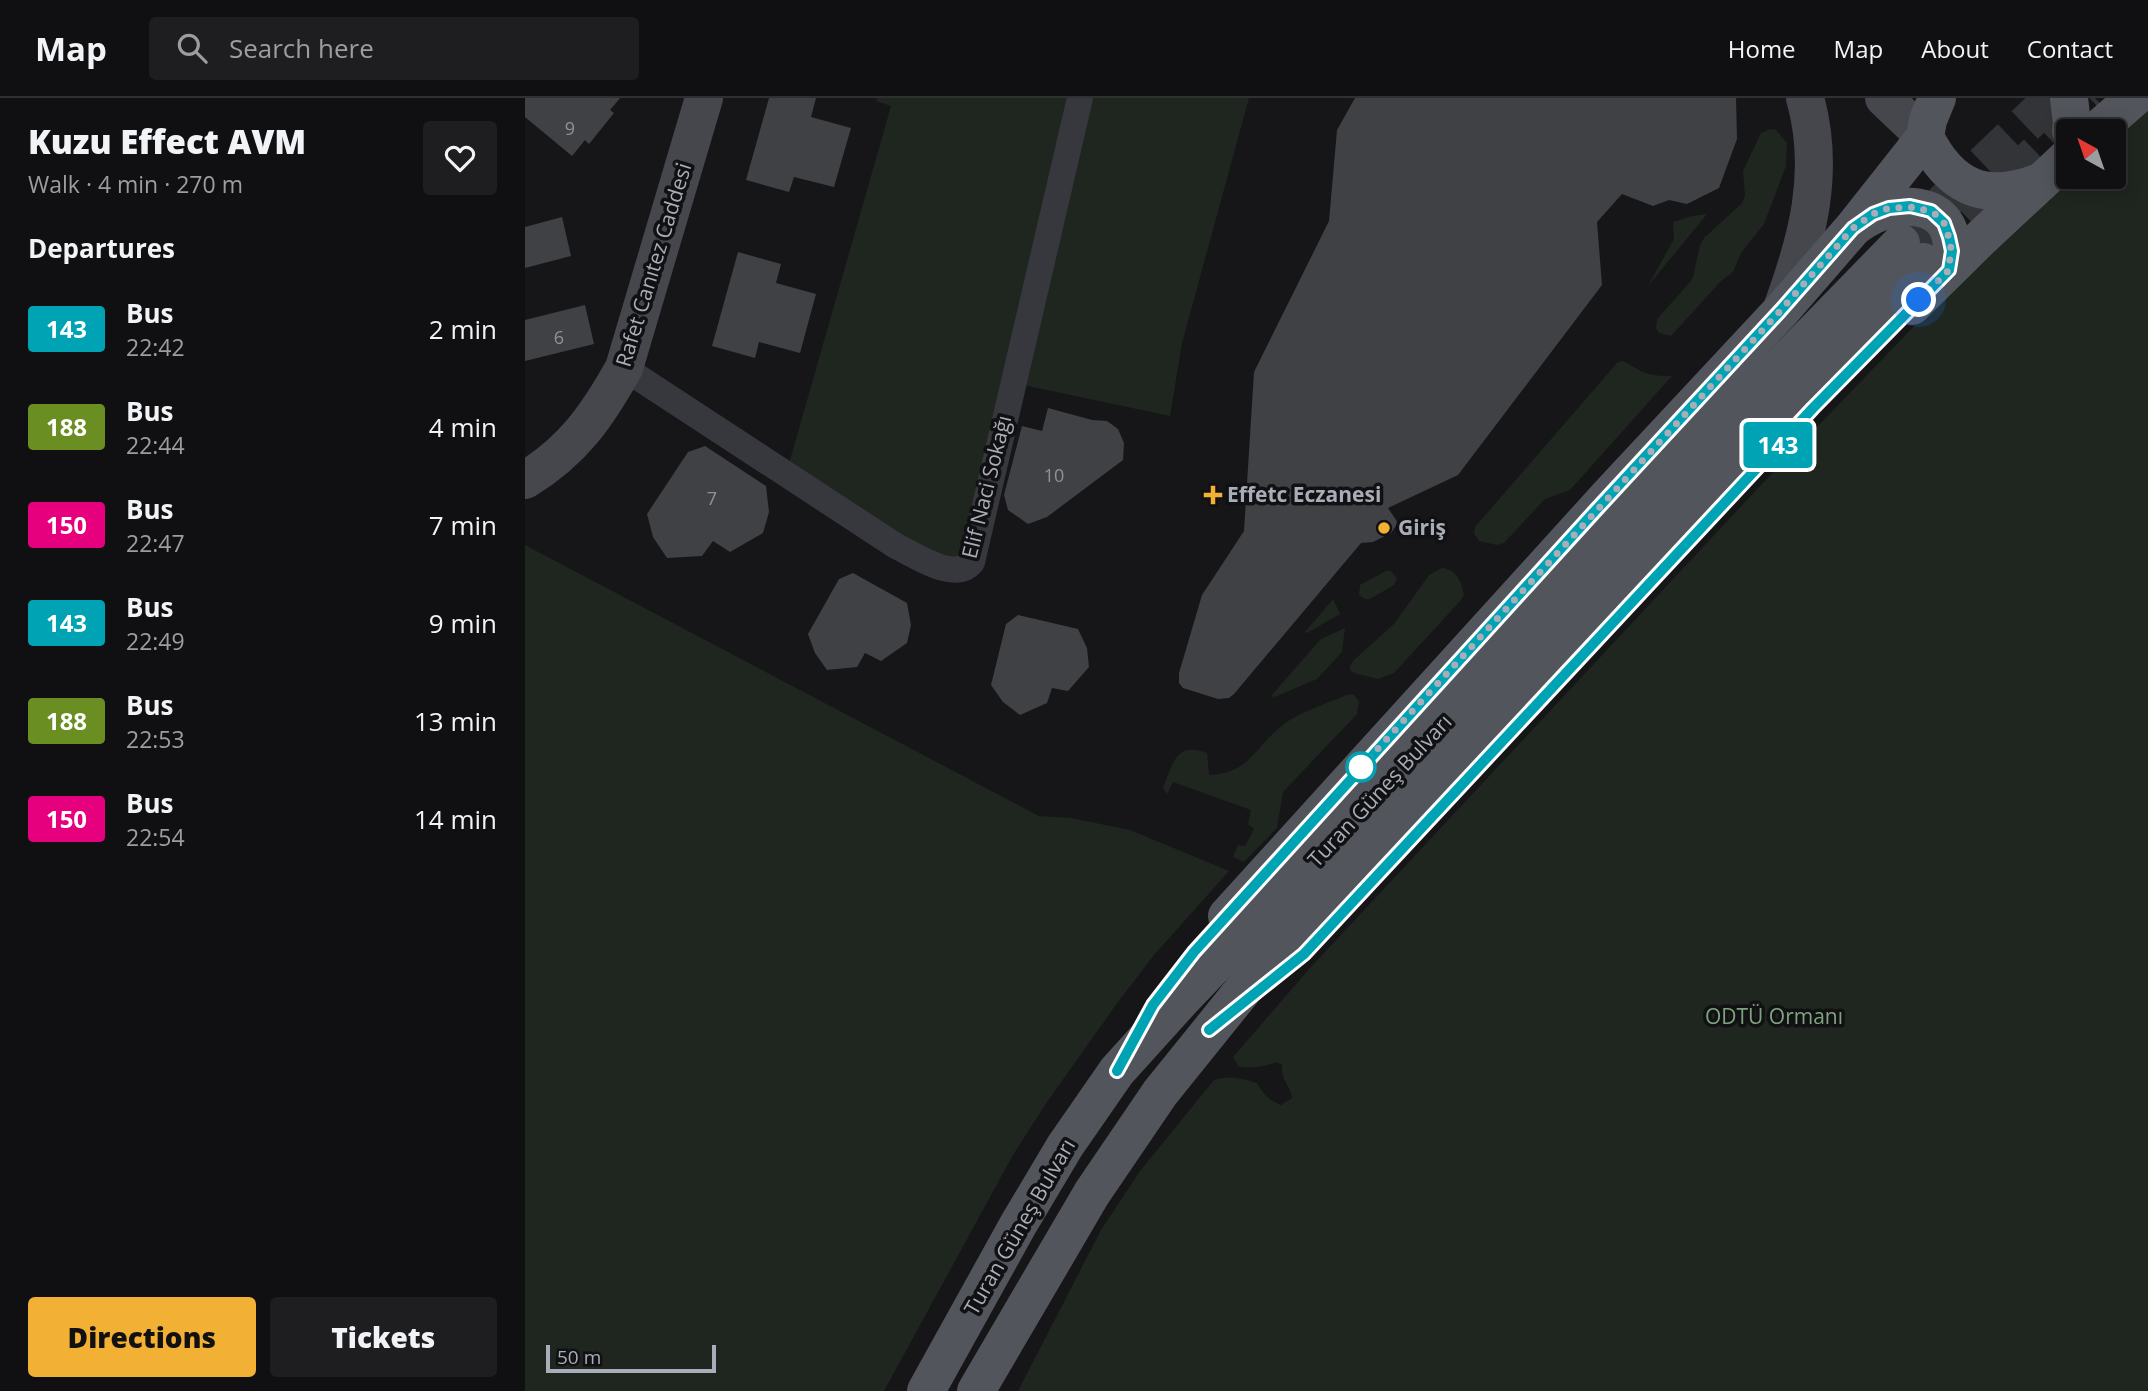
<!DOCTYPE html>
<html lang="en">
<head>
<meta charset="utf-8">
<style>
	:root { --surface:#101012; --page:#1e1e20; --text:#f1f3f6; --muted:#9c9d9f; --line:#303032; --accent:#f2b134 }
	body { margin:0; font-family:"Open Sans",sans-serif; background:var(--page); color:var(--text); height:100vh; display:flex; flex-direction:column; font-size:26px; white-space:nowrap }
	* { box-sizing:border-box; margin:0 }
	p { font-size:23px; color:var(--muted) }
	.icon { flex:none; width:38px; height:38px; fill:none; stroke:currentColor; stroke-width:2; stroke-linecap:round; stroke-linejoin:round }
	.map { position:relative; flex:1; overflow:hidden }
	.sheet { display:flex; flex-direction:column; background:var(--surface); width:525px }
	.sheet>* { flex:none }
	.badge { padding:0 14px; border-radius:5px; font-size:24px; line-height:46px }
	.needle { width:46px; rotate:320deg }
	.buttons { position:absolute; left:1531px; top:21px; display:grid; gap:14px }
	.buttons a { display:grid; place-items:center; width:70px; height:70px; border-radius:7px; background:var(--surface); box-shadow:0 4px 18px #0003,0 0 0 2px var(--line); font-size:35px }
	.scale { position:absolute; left:21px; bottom:18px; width:170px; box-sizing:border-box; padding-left:7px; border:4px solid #a8adb8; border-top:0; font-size:19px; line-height:24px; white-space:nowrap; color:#a8adb8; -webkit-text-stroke:5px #111113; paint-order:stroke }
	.you { position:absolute; width:35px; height:35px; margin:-18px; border:5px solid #fff; border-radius:50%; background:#1a73e8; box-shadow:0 0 0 10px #1a73e833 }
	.map>.badge { position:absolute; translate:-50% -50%; box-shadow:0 0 0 4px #fff }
	h2 { padding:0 28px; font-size:26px; line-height:63px }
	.round { display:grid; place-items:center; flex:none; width:74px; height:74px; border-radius:7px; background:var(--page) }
	.overview { display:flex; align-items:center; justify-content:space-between; height:119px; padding:0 28px }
	h1 { font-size:33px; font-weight:800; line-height:52px }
	.cta { display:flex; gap:14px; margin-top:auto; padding:14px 28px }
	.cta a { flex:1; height:80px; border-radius:7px; background:var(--accent); color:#111; font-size:28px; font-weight:800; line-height:80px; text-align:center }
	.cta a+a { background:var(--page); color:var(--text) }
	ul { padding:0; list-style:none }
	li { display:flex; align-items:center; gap:21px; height:98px; padding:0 28px }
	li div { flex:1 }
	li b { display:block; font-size:26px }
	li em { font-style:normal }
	li .badge { min-width:77px; font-weight:700; text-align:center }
	header { display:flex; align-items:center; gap:42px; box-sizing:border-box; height:98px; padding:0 35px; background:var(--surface); border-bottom:2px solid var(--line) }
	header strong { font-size:33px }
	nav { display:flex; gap:38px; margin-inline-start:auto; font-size:24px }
	.search { width:490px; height:63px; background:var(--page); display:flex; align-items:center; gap:18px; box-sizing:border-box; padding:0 24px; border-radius:7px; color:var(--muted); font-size:26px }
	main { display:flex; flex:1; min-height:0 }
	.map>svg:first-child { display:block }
	.green { fill:#1e261f }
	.building { fill:#404145 }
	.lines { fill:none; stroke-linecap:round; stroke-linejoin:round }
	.primary-tunnel { stroke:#333438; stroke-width:38; stroke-dasharray:38 19; stroke-linecap:butt }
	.street { stroke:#37383d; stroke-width:26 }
	.secondary { stroke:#45474d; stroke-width:38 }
	.primary { stroke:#53555c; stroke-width:38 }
	.line-casing { stroke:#fff; stroke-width:16 }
	.line { stroke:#00a3b4; stroke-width:10 }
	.walk { stroke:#a8adb8; stroke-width:7; stroke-dasharray:0 12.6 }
	.poi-dot { fill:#f2b134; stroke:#111113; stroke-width:2.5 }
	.stop-dot { fill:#fff; stroke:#00a3b4; stroke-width:3.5 }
	.labels { text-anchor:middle; stroke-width:7; stroke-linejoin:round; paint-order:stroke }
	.number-label { font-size:18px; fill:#8e929b }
	.street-label { font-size:21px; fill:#a8adb8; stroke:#111113 }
	.poi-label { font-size:21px; font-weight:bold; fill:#a8adb8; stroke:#111113; text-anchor:start }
	.park-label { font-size:21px; fill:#7fa381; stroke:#111113 }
</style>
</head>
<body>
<header>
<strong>Map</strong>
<div class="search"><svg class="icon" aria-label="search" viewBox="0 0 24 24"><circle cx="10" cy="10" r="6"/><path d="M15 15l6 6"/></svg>Search here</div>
<nav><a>Home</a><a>Map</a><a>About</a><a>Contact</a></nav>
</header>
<main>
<section class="sheet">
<div class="overview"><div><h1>Kuzu Effect AVM</h1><p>Walk · 4 min · 270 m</p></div><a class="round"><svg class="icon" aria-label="heart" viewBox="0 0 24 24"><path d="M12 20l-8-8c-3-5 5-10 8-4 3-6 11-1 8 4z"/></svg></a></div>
<h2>Departures</h2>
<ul>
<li><span class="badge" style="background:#00a3b4;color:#fff">143</span><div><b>Bus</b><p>22:42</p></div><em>2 min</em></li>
<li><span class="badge" style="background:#6b8e23;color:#fff">188</span><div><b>Bus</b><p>22:44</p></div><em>4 min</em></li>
<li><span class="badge" style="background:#e6007e;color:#fff">150</span><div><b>Bus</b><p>22:47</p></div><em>7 min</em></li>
<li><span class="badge" style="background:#00a3b4;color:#fff">143</span><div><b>Bus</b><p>22:49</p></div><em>9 min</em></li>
<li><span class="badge" style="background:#6b8e23;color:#fff">188</span><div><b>Bus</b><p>22:53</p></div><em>13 min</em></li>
<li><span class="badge" style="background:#e6007e;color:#fff">150</span><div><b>Bus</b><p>22:54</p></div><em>14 min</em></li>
</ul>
<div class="cta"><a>Directions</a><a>Tickets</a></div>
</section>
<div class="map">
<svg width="1623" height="1293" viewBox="0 0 1623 1293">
	<rect width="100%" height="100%" fill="#161618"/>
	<g class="green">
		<path d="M 352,0 L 724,0 L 657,245 L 645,318 L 489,285 L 437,472 L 261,376 L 366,8 L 351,3 Z"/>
		<path d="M 1623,7 L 1623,1293 L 493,1293 L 576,1132 L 615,1073 L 689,982 C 705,977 716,980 732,985 C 738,996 745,1003 756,1007 L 767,1000 C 765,986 756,984 757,967 L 752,964 C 740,969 726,971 713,968 L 708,959 L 785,870 L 1235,388 L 1397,220 L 1547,79 L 1589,79 L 1589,39 Z"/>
		<path d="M 1245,31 L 1251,32 L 1262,45 L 1261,68 L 1239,126 L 1216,155 L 1208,174 L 1196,183 L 1146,238 L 1134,235 L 1131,230 L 1132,221 L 1165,184 L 1168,179 L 1175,147 L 1179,140 L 1217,105 L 1220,98 L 1218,73 L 1236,35 Z"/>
		<path d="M 1182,116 L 1123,188 L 1149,141 L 1148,124 L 1167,118 Z"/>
		<path d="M 1097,263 C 1105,265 1110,271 1118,274 C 1127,278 1137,278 1147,278 L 1045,392 L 1020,401 L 979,445 L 972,447 L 954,443 L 949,435 L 950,429 L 1092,265 Z"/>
		<path d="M 0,447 L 514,718 L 546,720 L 605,732 L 704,773 L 629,857 L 593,904 L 522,1004 L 488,1057 L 359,1293 L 0,1293 Z"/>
		<path d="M 917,470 C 931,471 937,484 939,497 L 936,502 L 869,575 L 853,581 L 829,575 L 825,572 L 825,568 L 829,562 L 869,526 L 904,477 Z"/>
		<path d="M 861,473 L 866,473 L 872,481 L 869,487 L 845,501 L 840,501 L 834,497 L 835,487 Z"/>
		<path d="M 808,501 L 815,516 L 782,535 L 780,534 Z"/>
		<path d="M 820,530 L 817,554 L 792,581 L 750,599 L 746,598 L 796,541 Z"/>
		<path d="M 828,596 L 834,603 L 832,616 L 758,694 L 752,730 L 719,764 L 708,759 L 713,747 L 720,748 L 729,731 L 723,726 L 726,712 L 648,684 L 642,696 L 638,690 C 648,666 650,643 682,655 L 684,677 C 726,675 729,649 758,627 C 771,616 805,604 822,597 Z"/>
	</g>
	<g class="building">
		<path d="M 0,0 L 95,0 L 85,12 L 89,15 L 64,46 L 60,42 L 47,58 L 0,19 Z"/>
		<path d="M 244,0 L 291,0 L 286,19 L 326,30 L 309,89 L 269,79 L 264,94 L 221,82 Z"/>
		<path d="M 830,0 L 1211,0 L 1212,41 L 1194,90 L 1162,106 L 1144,102 L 1128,108 L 1097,96 L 1072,124 L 1077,187 L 933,377 L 863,410 L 873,425 L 866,435 L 848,444 L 836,445 L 709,596 L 704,600 L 693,601 L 658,590 L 654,585 L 654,575 L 677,497 L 719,433 L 729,274 L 804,123 L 812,32 Z"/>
		<path d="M 37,119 L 46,158 L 0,170 L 0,129 Z"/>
		<path d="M 213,154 L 256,166 L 251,185 L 291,196 L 275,255 L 234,244 L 230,260 L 187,248 Z"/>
		<path d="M 60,207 L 69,246 L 0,263 L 0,222 Z"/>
		<path d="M 523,310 L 567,322 L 582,323 L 593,331 L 599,345 L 598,362 L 522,419 L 503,426 L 483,412 L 479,397 L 497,328 L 517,333 Z"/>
		<path d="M 180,348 L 241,388 L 244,414 L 238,435 L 205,454 L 188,443 L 177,458 L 142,460 L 128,439 L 122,416 L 163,354 Z"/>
		<path d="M 328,475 L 382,505 L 386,527 L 382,545 L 356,563 L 340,555 L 332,569 L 302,572 L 290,555 L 283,536 L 314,481 Z"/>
		<path d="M 493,517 L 553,531 L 562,550 L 564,569 L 543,593 L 527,590 L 522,605 L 495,617 L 478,604 L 466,587 L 481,526 Z"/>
	</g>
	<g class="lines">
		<g class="primary-tunnel">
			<path d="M 1376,145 L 1528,0"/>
			<path d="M 1402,160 L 1570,0"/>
		</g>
		<path class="street" d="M 99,270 L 371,448 C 390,457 430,485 447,464 L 555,0"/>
		<g class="secondary">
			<path d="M 1359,0 L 1400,39"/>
			<path d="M 1256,213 C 1282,143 1301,74 1280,0"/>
			<path d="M 0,382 C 48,353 72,318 99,270 L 179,0"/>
		</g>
		<g class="primary">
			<path d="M 1544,0 L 1547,26 L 1546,33"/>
			<path d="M 1571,33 L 1609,0"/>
			<path d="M 1400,39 C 1426,91 1462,105 1515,84"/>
			<path d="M 1332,127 C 1377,94 1441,104 1424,171"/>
			<path d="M 1387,208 L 1457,139 L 1544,58"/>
			<path d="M 702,818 L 1087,394 L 1256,213 L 1328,130 L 1400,39 L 1403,22 L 1412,0"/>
			<path d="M 401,1293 L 493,1127 L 540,1048 L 592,973 L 658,900 L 814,737 L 1180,346 L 1376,145"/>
			<path d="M 451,1293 L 567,1095 L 635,995 L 747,856 L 1203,367 L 1398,164"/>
		</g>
	</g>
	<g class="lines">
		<g class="line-casing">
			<path id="line" d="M 592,973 L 628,907 L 669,854 L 1070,413 L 1255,213 L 1328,130 L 1348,116 L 1364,110 L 1385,108 L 1406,113 L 1419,125 L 1424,139 L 1427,153 L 1424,172 L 1288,310 L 779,856 L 684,932"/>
		</g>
		<use href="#line" class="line"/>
		<path class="walk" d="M 836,669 L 1255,213 L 1328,130 L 1348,116 L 1364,110 L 1391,109 L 1410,116 L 1419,125 L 1426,146 L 1424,172 L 1394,202"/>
	</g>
	<g class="poi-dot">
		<path d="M684.5 386.5h7v7h7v7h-7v7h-7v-7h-7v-7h7z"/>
		<circle cx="859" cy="430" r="7"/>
	</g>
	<circle class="stop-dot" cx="836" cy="669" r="14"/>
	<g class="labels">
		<g class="number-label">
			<text x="45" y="37">9</text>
			<text x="34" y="246">6</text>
			<text x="529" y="384">10</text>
			<text x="187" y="407">7</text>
		</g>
		<g class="street-label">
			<text transform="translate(129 167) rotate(-73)" y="7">Rafet Canıtez Caddesi</text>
			<text transform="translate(462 389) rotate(-76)" y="7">Elif Naci Sokağı</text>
			<text transform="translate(855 693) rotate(-47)" y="7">Turan Güneş Bulvarı</text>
			<text transform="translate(495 1129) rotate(-60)" y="7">Turan Güneş Bulvarı</text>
		</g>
		<g class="poi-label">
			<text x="702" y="404">Effetc Eczanesi</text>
			<text x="873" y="437">Giriş</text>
		</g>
		<g class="park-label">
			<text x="1249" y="926">ODTÜ Ormanı</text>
		</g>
	</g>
</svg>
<div class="buttons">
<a><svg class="needle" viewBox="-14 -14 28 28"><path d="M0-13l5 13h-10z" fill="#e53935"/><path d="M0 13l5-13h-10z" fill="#9c9d9f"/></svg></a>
</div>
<div class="scale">50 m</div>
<div class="you" style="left:1394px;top:202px"></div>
<b class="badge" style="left:1253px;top:347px;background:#00a3b4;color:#fff">143</b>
</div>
</main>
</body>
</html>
